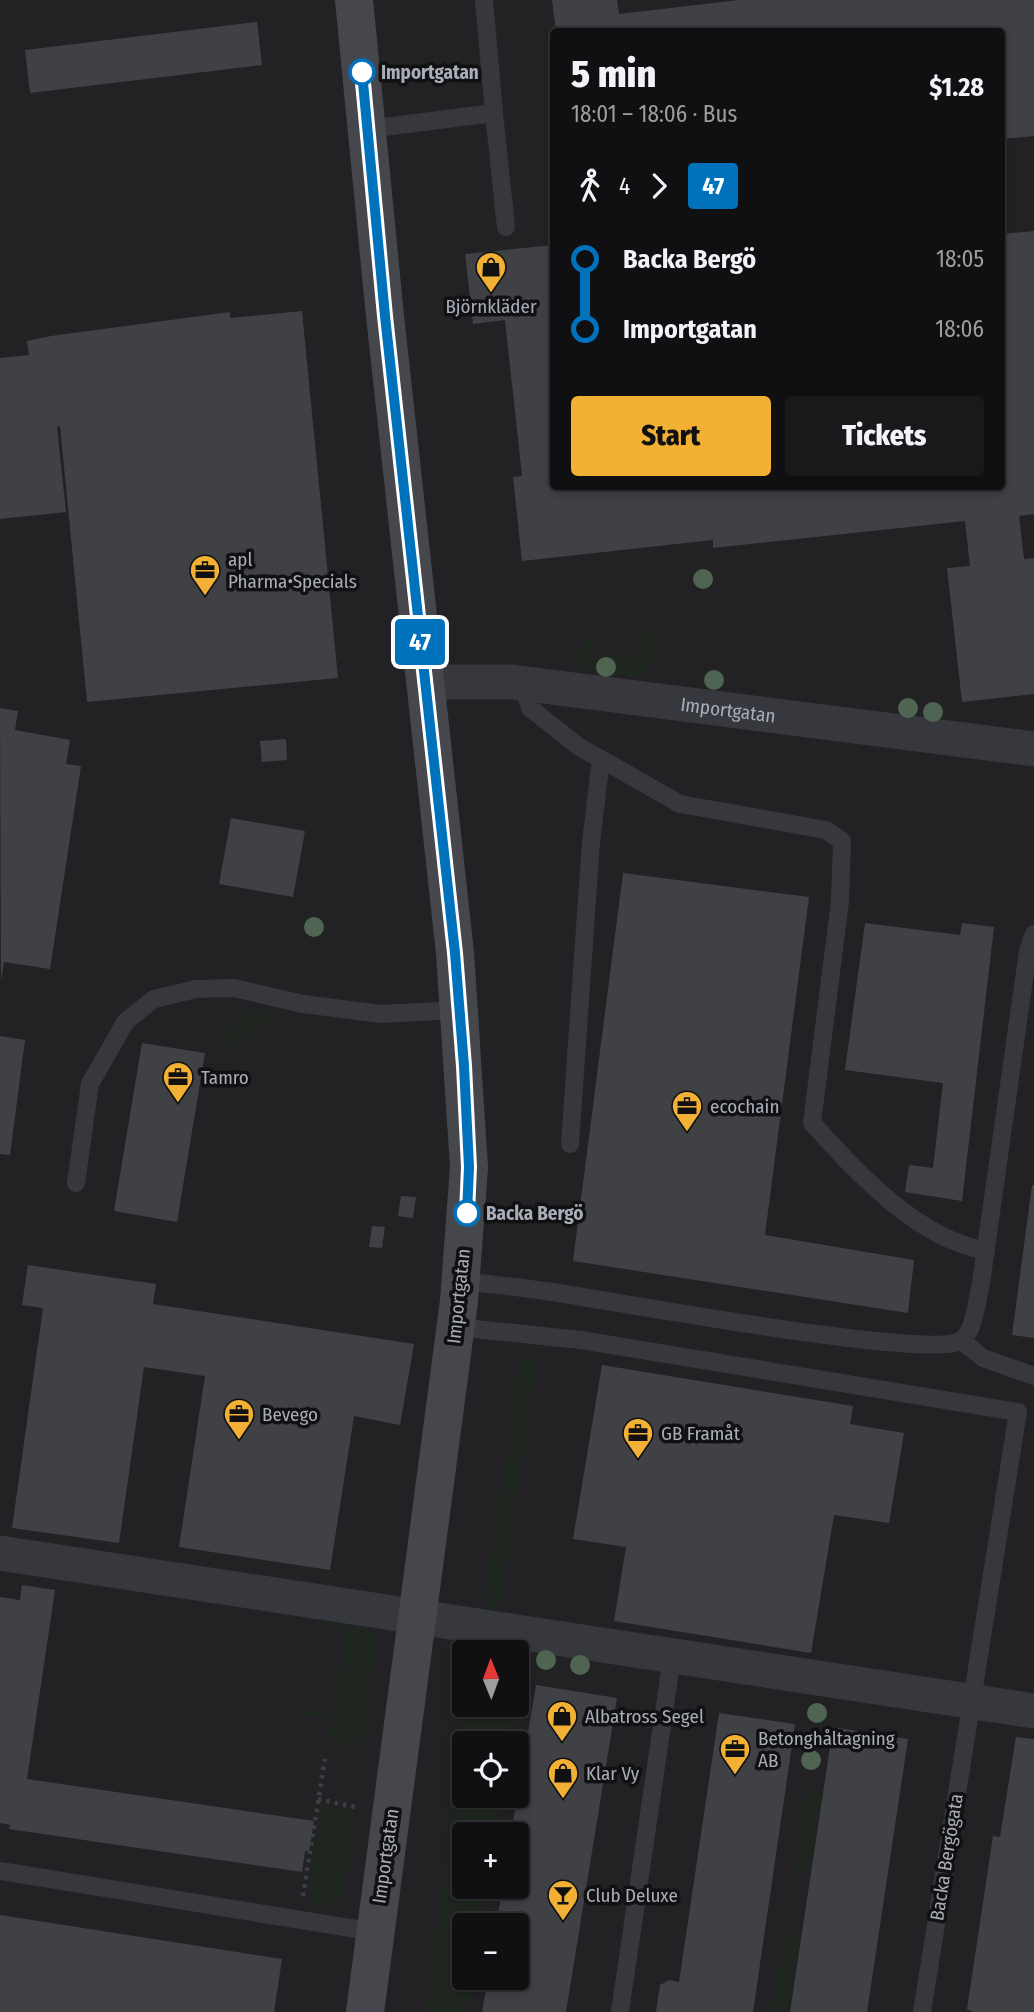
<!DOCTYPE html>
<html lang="en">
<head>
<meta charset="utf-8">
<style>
	:root { --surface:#101012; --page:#19191b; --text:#f1f3f6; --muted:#9c9d9f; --line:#303032; --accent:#f2b134 }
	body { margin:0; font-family:"Fira Sans Condensed",sans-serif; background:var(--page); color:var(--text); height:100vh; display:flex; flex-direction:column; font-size:26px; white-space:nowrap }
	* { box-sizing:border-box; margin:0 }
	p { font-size:23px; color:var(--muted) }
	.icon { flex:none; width:38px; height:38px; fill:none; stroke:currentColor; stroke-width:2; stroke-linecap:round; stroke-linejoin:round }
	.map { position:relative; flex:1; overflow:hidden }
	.sheet { position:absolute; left:550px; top:28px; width:455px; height:462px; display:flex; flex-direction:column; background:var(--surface); border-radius:7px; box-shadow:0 4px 10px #0003,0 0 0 2px var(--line) }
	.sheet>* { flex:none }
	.badge { padding:0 14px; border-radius:5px; font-size:24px; line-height:46px }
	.needle { width:46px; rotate:359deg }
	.tools { position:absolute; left:452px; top:1640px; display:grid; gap:14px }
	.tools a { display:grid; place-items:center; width:77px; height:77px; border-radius:7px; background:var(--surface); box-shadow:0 4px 10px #0003,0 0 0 2px var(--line); font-size:35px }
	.map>.badge { position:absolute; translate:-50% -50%; box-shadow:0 0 0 4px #fff }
	.legs { display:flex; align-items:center; gap:10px; height:77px; padding:0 21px; font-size:23px }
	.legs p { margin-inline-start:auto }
	.overview { display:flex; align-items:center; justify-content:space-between; height:119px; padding:0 21px }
	h1 { font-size:38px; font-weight:800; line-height:52px }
	.button { display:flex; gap:14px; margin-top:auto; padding:14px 21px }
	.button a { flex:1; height:80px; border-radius:7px; background:var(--accent); color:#111; font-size:28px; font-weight:800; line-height:80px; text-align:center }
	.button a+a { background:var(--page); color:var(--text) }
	ul { padding:0 21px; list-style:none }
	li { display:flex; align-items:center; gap:24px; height:70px; font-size:26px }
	li i { display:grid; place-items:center; width:10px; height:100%; margin:0 9px; background:currentColor }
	li i::after { content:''; width:18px; height:18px; margin:-9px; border:5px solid; border-radius:50%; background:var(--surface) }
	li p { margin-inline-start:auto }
	li:first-child i { background:linear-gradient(#0000 50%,currentColor 0) }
	li:last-child i { background:linear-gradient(currentColor 50%,#0000 0) }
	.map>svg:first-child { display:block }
	.built { fill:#222225; fill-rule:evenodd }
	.green { fill:#1e261f }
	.building { fill:#404145 }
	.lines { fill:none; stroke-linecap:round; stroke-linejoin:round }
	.path { stroke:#3d3f44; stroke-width:4.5; stroke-dasharray:3.5 5; stroke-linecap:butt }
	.lane { stroke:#37383d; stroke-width:18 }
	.street { stroke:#37383d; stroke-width:35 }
	.secondary { stroke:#45474d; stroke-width:38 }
	.tree { fill:#506452 }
	.line-1-casing { stroke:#fff; stroke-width:16 }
	.line-1 { stroke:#0072bc; stroke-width:10 }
	.stop-1-dot { fill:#fff; stroke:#0072bc; stroke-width:3.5 }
	.labels { text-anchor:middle; stroke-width:7; stroke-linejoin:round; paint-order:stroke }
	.stop-label { font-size:19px; font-weight:bold; fill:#a8adb8; stroke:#111113; text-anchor:start }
	.poi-label { font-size:19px; fill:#a8adb8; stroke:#111113; text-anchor:start }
	.street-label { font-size:19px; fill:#a8adb8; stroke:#111113 }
</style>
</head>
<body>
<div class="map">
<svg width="1034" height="2012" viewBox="0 0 1034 2012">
	<rect width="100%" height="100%" fill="#161618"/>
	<path class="built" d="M 0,0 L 1034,0 L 1034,2012 L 0,2012 ZM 553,32 L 1001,32 L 1001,486 L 553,486 ZM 464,1652 L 516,1652 L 516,1704 L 464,1704 ZM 464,1743 L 516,1743 L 516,1796 L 464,1796 ZM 464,1834 L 516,1834 L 516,1886 L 464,1886 ZM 464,1925 L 516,1925 L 516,1978 L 464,1978 Z"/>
	<g class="green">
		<path d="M 649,629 L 657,635 L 654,661 L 638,677 L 593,673 L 581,667 L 579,660 L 582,640 L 594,637 L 597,658 L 642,652 L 639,631 Z"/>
		<path d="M 254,1008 L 277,1014 L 232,1051 L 226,1031 Z"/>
		<path d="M 538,1356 L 499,1611 L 486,1609 L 484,1593 L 511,1429 L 512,1391 L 521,1358 Z"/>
		<path d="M 324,1618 L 364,1625 L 376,1637 L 367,1727 L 364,1740 L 356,1745 L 329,1742 L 331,1718 L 303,1714 L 303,1709 L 333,1713 L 347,1626 L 323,1623 Z"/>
		<path d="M 467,1705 L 513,1705 L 508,1743 L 464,1743 L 464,1796 L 500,1796 L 494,1834 L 464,1834 L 464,1886 L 486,1887 L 480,1925 L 464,1925 L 464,1978 L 472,1978 L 467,2012 L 425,2012 Z"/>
		<path d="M 806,1789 L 821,1790 L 809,1873 L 793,1871 Z"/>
		<path d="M 318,1805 L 355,1810 L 343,1896 L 324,1907 L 310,1903 C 309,1870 320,1838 318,1805 Z"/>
		<path d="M 783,1936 L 799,1936 L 787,2012 L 771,2012 Z"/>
	</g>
	<g class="building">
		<path d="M 552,0 L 617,0 L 619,14 L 739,0 L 1034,0 L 1034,136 L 1001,139 L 1001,32 L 556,32 Z"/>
		<path d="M 257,22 L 262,65 L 30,93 L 25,50 Z"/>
		<path d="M 1034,231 L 1034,514 L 1019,516 L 1024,559 L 1034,558 L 1034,694 L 962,702 L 947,568 L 970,566 L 965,521 L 713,548 L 713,540 L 522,561 L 513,477 L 522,476 L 505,320 L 473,324 L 465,254 L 553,245 L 553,486 L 1001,486 L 1001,234 Z"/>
		<path d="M 302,311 L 338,678 L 87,702 L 60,426 L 57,427 L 66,512 L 0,519 L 0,358 L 29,355 L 27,341 L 51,336 L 230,312 L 230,318 Z"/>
		<path d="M 0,708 L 18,711 L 15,730 L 70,740 L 66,764 L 81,766 L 50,969 L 4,962 L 1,981 Z"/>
		<path d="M 286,739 L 287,760 L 262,762 L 260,741 Z"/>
		<path d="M 231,818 L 305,831 L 293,897 L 219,884 Z"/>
		<path d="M 623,873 L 809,897 L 765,1235 L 914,1260 L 908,1313 L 573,1261 Z"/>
		<path d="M 865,923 L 960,935 L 962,923 L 994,927 L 962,1201 L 905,1192 L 909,1165 L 933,1168 L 943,1083 L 845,1070 Z"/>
		<path d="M 0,1036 L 25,1040 L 10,1155 L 0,1154 Z"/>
		<path d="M 142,1043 L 205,1053 L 177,1222 L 114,1211 Z"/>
		<path d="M 1032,1185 L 1034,1185 L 1034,1338 L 1012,1335 Z"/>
		<path d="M 401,1196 L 416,1197 L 413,1218 L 398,1216 Z"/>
		<path d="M 372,1226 L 385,1227 L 382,1248 L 369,1247 Z"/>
		<path d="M 28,1265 L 156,1284 L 153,1304 L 414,1344 L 400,1425 L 354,1416 L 330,1570 L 179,1547 L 205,1376 L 144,1367 L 119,1543 L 12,1528 L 43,1308 L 22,1305 Z"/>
		<path d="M 602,1365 L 853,1406 L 850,1424 L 904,1433 L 889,1523 L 834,1515 L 811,1653 L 614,1621 L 626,1547 L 573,1539 Z"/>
		<path d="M 22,1585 L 55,1590 L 27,1779 L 314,1821 L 309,1852 L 305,1851 L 302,1872 L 9,1829 L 10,1825 L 0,1823 L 0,1597 L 20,1600 Z"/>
		<path d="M 536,1685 L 617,1698 L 566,2012 L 482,2012 L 488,1978 L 516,1978 L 516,1925 L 496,1925 L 503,1886 L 516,1886 L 516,1834 L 511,1834 Z"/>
		<path d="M 719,1713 L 795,1724 L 753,2012 L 656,2012 L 660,1985 L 669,1980 L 679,1982 Z"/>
		<path d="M 833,1727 L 908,1739 L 867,2012 L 790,2012 Z"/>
		<path d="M 1016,1737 L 1034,1739 L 1034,2012 L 973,2012 L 967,2009 L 993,1836 L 1000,1837 Z"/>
		<path d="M 0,1915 L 282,1959 L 274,2012 L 0,2012 Z"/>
	</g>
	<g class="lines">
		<g class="path">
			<path d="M 318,1799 L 359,1808"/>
			<path d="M 303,1896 L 325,1759"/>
		</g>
		<g class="lane">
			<path d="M 494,113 L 506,227"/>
			<path d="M 368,129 L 494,113 L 484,0"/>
			<path d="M 523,684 L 530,708 L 578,746 L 680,804 L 826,830 L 842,841 L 840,901 L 812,1123 C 859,1174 915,1237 986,1251"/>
			<path d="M 570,1144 L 591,842 L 601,759"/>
			<path d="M 76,1183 L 90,1084 L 126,1021 L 154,999 L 196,989 L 234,988 L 303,1004 L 381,1014 L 459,1010"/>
			<path d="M 461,1281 C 489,1284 517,1287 545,1291 C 603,1299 928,1360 960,1341 C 975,1333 977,1298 981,1283 L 1028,951 L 1034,934"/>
			<path d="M 456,1327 L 581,1340 L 1018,1412 L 922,2012"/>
			<path d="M 962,1341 L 983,1358 L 1034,1376"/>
			<path d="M 0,1871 L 375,1932"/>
			<path d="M 620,2012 L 672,1657"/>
		</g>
		<g class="street">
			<path id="s1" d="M 424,682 L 512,682 L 1034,749"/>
			<path d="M 0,1553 L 1034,1711"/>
		</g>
		<path class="secondary" d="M 354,0 L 385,316 L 455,953 L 469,1167 L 459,1301 L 365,2012"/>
	</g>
	<g class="tree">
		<circle cx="703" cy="579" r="10"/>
		<circle cx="606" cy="667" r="10"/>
		<circle cx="714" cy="680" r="10"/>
		<circle cx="908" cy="708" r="10"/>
		<circle cx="933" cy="712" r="10"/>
		<circle cx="314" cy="927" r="10"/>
		<circle cx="546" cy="1660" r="10"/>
		<circle cx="580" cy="1665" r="10"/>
		<circle cx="817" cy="1713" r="10"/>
		<circle cx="811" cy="1760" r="10"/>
	</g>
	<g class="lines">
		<g class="line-1-casing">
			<path id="line-1" d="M 362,72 L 385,316 L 455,953 L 464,1066 L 469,1167 L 467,1213"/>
		</g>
		<use href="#line-1" class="line-1"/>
	</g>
	<defs>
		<g id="shop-pin" transform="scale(1.575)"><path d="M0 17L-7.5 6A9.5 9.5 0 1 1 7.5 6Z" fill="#f2b134" stroke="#111113"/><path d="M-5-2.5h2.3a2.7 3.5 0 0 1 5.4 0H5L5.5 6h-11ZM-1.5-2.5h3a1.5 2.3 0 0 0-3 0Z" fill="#111"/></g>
		<g id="office-pin" transform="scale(1.575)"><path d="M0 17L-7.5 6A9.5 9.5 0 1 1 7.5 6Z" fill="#f2b134" stroke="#111113"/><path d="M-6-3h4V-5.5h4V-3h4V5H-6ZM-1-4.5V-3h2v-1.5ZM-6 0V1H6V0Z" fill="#111"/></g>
		<g id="bar-pin" transform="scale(1.575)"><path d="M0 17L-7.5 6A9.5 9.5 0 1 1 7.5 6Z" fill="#f2b134" stroke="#111113"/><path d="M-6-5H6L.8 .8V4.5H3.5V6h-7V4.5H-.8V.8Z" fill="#111"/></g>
	</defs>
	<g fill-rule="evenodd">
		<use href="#shop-pin" x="491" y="267"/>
		<use href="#office-pin" x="205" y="570"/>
		<use href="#office-pin" x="178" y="1077"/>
		<use href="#office-pin" x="687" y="1106"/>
		<use href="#office-pin" x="239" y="1414"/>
		<use href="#office-pin" x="638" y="1433"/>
		<use href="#shop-pin" x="562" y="1716"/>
		<use href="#office-pin" x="735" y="1749"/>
		<use href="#shop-pin" x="563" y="1773"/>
		<use href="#bar-pin" x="563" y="1895"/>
	</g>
	<g class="stop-1-dot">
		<circle cx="362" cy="72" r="12"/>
		<circle cx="467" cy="1213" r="12"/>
	</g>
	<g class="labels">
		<g class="stop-label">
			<text x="381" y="79">Importgatan</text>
			<text x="486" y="1220">Backa Bergö</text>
		</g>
		<g class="poi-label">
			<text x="491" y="313" text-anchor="middle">Björnkläder</text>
			<text x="228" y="566">apl<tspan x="228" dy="22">Pharma•Specials</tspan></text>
			<text x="201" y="1084">Tamro</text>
			<text x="710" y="1113">ecochain</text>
			<text x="262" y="1421">Bevego</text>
			<text x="661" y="1440">GB Framåt</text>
			<text x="585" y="1723">Albatross Segel</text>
			<text x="758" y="1745">Betonghåltagning<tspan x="758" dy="22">AB</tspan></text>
			<text x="586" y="1780">Klar Vy</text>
			<text x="586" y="1902">Club Deluxe</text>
		</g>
		<g class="street-label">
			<text dy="7" stroke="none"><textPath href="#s1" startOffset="306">Importgatan</textPath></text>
			<text transform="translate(458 1296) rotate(-84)" y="7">Importgatan</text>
			<text transform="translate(385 1856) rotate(-82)" y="7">Importgatan</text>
			<text transform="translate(946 1857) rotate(-81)" y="7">Backa Bergögata</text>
		</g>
	</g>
</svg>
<div class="tools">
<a><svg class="needle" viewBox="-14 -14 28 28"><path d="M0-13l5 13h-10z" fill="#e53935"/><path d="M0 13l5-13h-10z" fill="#9c9d9f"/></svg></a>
<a><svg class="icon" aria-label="locate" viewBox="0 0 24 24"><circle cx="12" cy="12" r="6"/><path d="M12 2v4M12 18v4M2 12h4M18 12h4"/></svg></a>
<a>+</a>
<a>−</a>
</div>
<b class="badge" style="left:420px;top:642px;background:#0072bc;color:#fff">47</b>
<section class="sheet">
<div class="overview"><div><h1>5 min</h1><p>18:01 – 18:06 · Bus</p></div><b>$1.28</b></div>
<div class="legs"><svg class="icon" aria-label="walk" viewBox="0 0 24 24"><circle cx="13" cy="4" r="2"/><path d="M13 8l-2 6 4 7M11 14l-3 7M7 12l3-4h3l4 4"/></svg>4<svg class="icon" aria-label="forward" viewBox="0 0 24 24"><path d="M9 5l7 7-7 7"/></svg><b class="badge" style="background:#0072bc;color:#fff">47</b></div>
<ul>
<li><i style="color:#0072bc"></i><b>Backa Bergö</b><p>18:05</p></li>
<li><i style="color:#0072bc"></i><b>Importgatan</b><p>18:06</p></li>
</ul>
<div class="button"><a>Start</a><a>Tickets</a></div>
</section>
</div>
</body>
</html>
